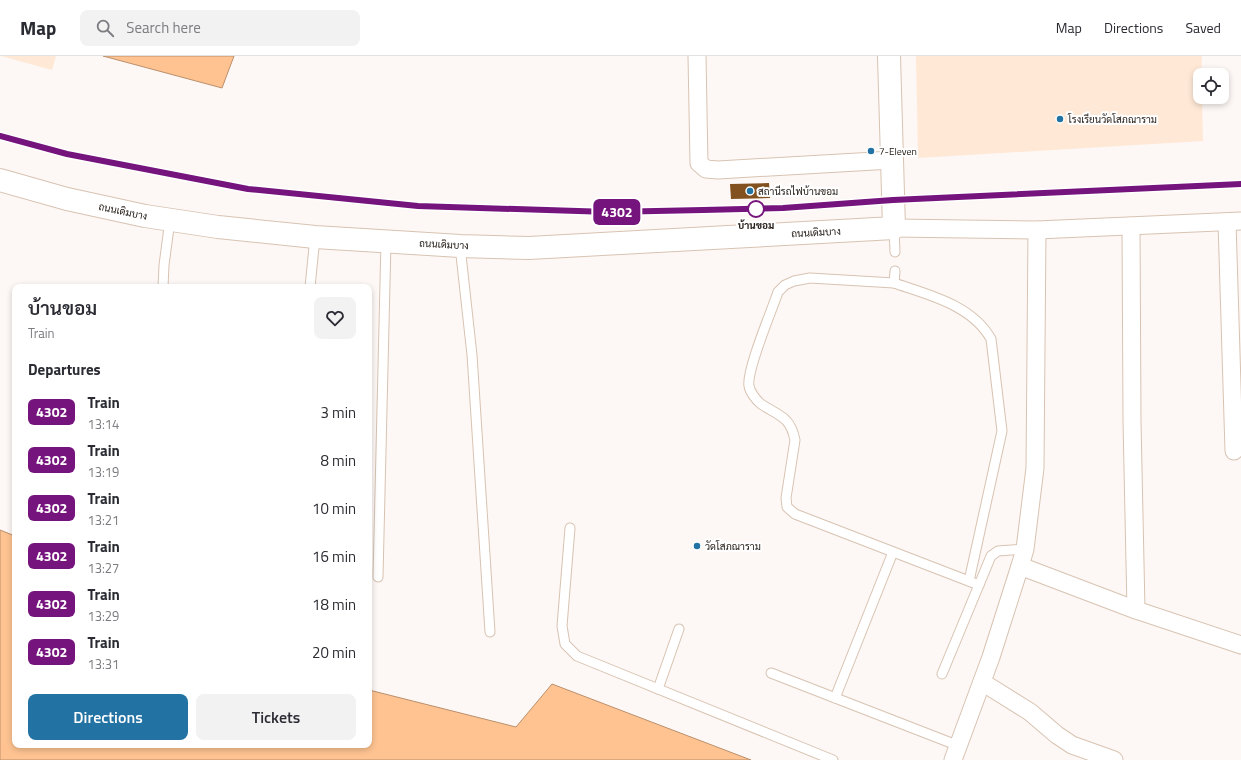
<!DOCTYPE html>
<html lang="en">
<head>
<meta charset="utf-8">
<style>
	:root { --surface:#fff; --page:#f2f2f3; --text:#2b2b33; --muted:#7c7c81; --line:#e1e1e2; --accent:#2372a4 }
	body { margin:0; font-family:"Titillium Web",Sarabun,sans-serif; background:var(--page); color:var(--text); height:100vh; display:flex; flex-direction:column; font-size:15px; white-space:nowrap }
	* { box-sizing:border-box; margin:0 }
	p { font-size:13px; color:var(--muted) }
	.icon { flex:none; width:22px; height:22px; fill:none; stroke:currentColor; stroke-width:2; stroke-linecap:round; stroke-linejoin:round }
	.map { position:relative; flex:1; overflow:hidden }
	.side { position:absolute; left:12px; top:228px; width:360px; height:464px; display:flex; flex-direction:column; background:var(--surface); border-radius:8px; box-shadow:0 2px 6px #0003 }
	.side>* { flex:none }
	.badge { padding:0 8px; border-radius:6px; font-size:14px; line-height:26px }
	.buttons { position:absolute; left:1193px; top:12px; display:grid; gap:8px }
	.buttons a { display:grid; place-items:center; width:36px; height:36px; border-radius:8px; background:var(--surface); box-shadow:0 2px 6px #0003; font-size:20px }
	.map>.badge { position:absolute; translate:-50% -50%; box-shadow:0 0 0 2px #fff }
	h2 { padding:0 16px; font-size:15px; line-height:36px }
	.round { display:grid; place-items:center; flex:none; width:42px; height:42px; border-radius:8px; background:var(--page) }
	.head { display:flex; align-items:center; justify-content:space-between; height:68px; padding:0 16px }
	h1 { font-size:19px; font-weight:600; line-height:30px }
	.action { display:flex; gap:8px; margin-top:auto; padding:8px 16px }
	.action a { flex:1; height:46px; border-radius:8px; background:var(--accent); color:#fff; font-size:16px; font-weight:600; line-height:46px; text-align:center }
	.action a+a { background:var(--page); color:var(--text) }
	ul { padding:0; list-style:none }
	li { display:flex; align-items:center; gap:12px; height:48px; padding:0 16px }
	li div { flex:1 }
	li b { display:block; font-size:15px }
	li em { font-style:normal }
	li .badge { min-width:44px; font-weight:700; text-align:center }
	header { display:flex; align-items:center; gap:24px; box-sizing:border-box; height:56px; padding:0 20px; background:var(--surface); border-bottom:1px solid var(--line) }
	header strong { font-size:19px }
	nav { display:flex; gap:22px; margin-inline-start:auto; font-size:14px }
	.search { width:280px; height:36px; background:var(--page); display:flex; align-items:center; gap:10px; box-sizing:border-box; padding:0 14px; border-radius:8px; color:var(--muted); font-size:15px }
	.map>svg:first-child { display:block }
	.built { fill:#ffe8d6 }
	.water { fill:#fec391; stroke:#bb8f6b }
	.building { fill:#83501f }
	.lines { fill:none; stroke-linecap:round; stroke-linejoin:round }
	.service-casing { stroke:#d8c3b2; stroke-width:11 }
	.minor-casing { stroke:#d8c3b2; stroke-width:19 }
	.tertiary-casing { stroke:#d8c3b2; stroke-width:24 }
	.service { stroke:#fff; stroke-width:9 }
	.minor { stroke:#fff; stroke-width:17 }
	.tertiary { stroke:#fff; stroke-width:22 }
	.rail { stroke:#908a85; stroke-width:3; stroke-dasharray:2 4; stroke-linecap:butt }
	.line-casing { stroke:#fff; stroke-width:9 }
	.line { stroke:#75147c; stroke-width:6 }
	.poi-dot { fill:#2372a4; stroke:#fff; stroke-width:1.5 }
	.stop-dot { fill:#fff; stroke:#75147c; stroke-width:2 }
	.labels { text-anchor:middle; stroke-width:4; stroke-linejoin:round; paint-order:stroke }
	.poi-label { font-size:10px; fill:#1f1711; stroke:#fff; text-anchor:start }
	.street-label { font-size:10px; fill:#1f1711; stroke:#fff }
	.stop-label { font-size:10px; font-weight:bold; fill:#1f1711; stroke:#fff }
</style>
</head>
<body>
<header>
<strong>Map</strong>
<div class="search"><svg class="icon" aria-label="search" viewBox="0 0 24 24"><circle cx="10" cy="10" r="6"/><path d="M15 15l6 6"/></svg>Search here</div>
<nav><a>Map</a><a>Directions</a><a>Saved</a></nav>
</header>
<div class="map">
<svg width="1241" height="704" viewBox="0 0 1241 704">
	<rect width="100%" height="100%" fill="#fdf8f5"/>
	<g class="built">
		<path d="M 1,0 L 56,0 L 52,14 Z"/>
		<path d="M 916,0 L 1202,0 L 1200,41 L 1202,41 L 1203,85 L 918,102 Z"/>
	</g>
	<g class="water">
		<path d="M 103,0 L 234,0 L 222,32 Z"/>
		<path d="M 0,474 L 15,480 L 15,689 L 369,689 L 369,634 L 516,671 L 552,628 L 751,704 L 0,704 Z"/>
	</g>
	<path class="building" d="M 769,127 L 770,142 L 731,143 L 730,128 Z"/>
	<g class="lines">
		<g class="service-casing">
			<g id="service">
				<path d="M 894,172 L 895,196"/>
				<path d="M 460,190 L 472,299 L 490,576"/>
				<path d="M 895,215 L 894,227 C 929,239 972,249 991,283 L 1002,375 L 969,525"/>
				<path d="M 894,227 L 810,222 L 794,225 L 785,229 L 778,236 C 772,254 746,315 749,330 C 750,336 756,344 761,348 C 779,360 790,360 795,384 L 786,442 L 787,451 L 795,458 L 979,529"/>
				<path d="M 163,231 L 164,209 L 170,164"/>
				<path d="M 310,231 L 315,181"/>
				<path d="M 570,472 L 562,570 L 565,588 L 577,600 L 833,704"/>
				<path d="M 378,521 L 386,185"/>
				<path d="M 771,617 L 959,690"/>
				<path d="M 942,618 L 991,500 L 998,495 L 1025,493"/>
				<path d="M 658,633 L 679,573"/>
				<path d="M 835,642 L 893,496"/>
			</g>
		</g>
		<g class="minor-casing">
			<g id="minor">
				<path d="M 697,0 L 699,107 L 706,113 L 718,114 L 892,104"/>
				<path d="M 1227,166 L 1234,395"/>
				<path d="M 1131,170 L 1132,365 L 1136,554"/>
				<path d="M 894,172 L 1037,174 L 1241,165"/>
				<path d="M 1020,510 L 1136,554 L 1241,589"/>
				<path d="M 982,626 L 1030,656 L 1057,679 L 1072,689 L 1114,704"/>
				<path d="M 953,704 L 991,601 L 1020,510 L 1025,493 L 1035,412 L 1037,174"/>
			</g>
		</g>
		<g class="tertiary-casing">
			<path id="tertiary" d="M 0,124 L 67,143 L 145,160 L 218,171 L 315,181 L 460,190 L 529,192 L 894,172 L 889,0"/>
		</g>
		<use href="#service" class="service"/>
		<use href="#minor" class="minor"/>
		<use href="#tertiary" class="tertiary"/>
		<path class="rail" d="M 0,80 L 67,97 L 248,133 L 417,151 L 609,157 L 703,154 L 783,152 L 893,144 L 1241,128"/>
	</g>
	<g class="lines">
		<g class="line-casing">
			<path id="line" d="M 0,80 L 67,98 L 248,133 L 418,150 L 609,156 L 703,154 L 783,152 L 893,144 L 1241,128"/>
		</g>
		<use href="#line" class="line"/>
	</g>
	<g class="poi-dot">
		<circle cx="1060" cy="63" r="4"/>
		<circle cx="871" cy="95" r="4"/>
		<circle cx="750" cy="135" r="4"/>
		<circle cx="697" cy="490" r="4"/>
	</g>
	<circle class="stop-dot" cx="756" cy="153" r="8"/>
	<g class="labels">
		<g class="poi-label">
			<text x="1068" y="67">โรงเรียนวัดโสภณาราม</text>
			<text x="879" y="99">7-Eleven</text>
			<text x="758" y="139">สถานีรถไฟบ้านขอม</text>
			<text x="705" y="494">วัดโสภณาราม</text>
		</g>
		<g class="street-label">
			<text transform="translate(123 155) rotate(12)" y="4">ถนนเดิมบาง</text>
			<text transform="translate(816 176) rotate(-3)" y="4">ถนนเดิมบาง</text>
			<text transform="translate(444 188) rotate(3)" y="4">ถนนเดิมบาง</text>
		</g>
		<g class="stop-label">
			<text x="756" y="173">บ้านขอม</text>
		</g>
	</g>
</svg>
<div class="buttons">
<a><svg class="icon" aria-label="locate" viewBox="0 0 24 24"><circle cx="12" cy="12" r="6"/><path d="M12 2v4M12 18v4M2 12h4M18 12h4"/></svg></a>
</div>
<b class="badge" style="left:617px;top:156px;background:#75147c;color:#fff">4302</b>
<section class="side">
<div class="head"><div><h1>บ้านขอม</h1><p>Train</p></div><a class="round"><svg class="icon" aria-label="heart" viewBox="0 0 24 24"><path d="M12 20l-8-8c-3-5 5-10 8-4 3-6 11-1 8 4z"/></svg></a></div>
<h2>Departures</h2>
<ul>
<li><span class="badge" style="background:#75147c;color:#fff">4302</span><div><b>Train</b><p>13:14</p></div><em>3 min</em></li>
<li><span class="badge" style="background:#75147c;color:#fff">4302</span><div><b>Train</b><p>13:19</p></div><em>8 min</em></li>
<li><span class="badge" style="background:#75147c;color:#fff">4302</span><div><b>Train</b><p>13:21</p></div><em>10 min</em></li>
<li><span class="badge" style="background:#75147c;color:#fff">4302</span><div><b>Train</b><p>13:27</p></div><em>16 min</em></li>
<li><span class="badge" style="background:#75147c;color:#fff">4302</span><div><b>Train</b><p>13:29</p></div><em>18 min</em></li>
<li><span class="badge" style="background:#75147c;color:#fff">4302</span><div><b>Train</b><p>13:31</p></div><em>20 min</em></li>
</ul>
<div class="action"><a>Directions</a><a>Tickets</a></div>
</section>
</div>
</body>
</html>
